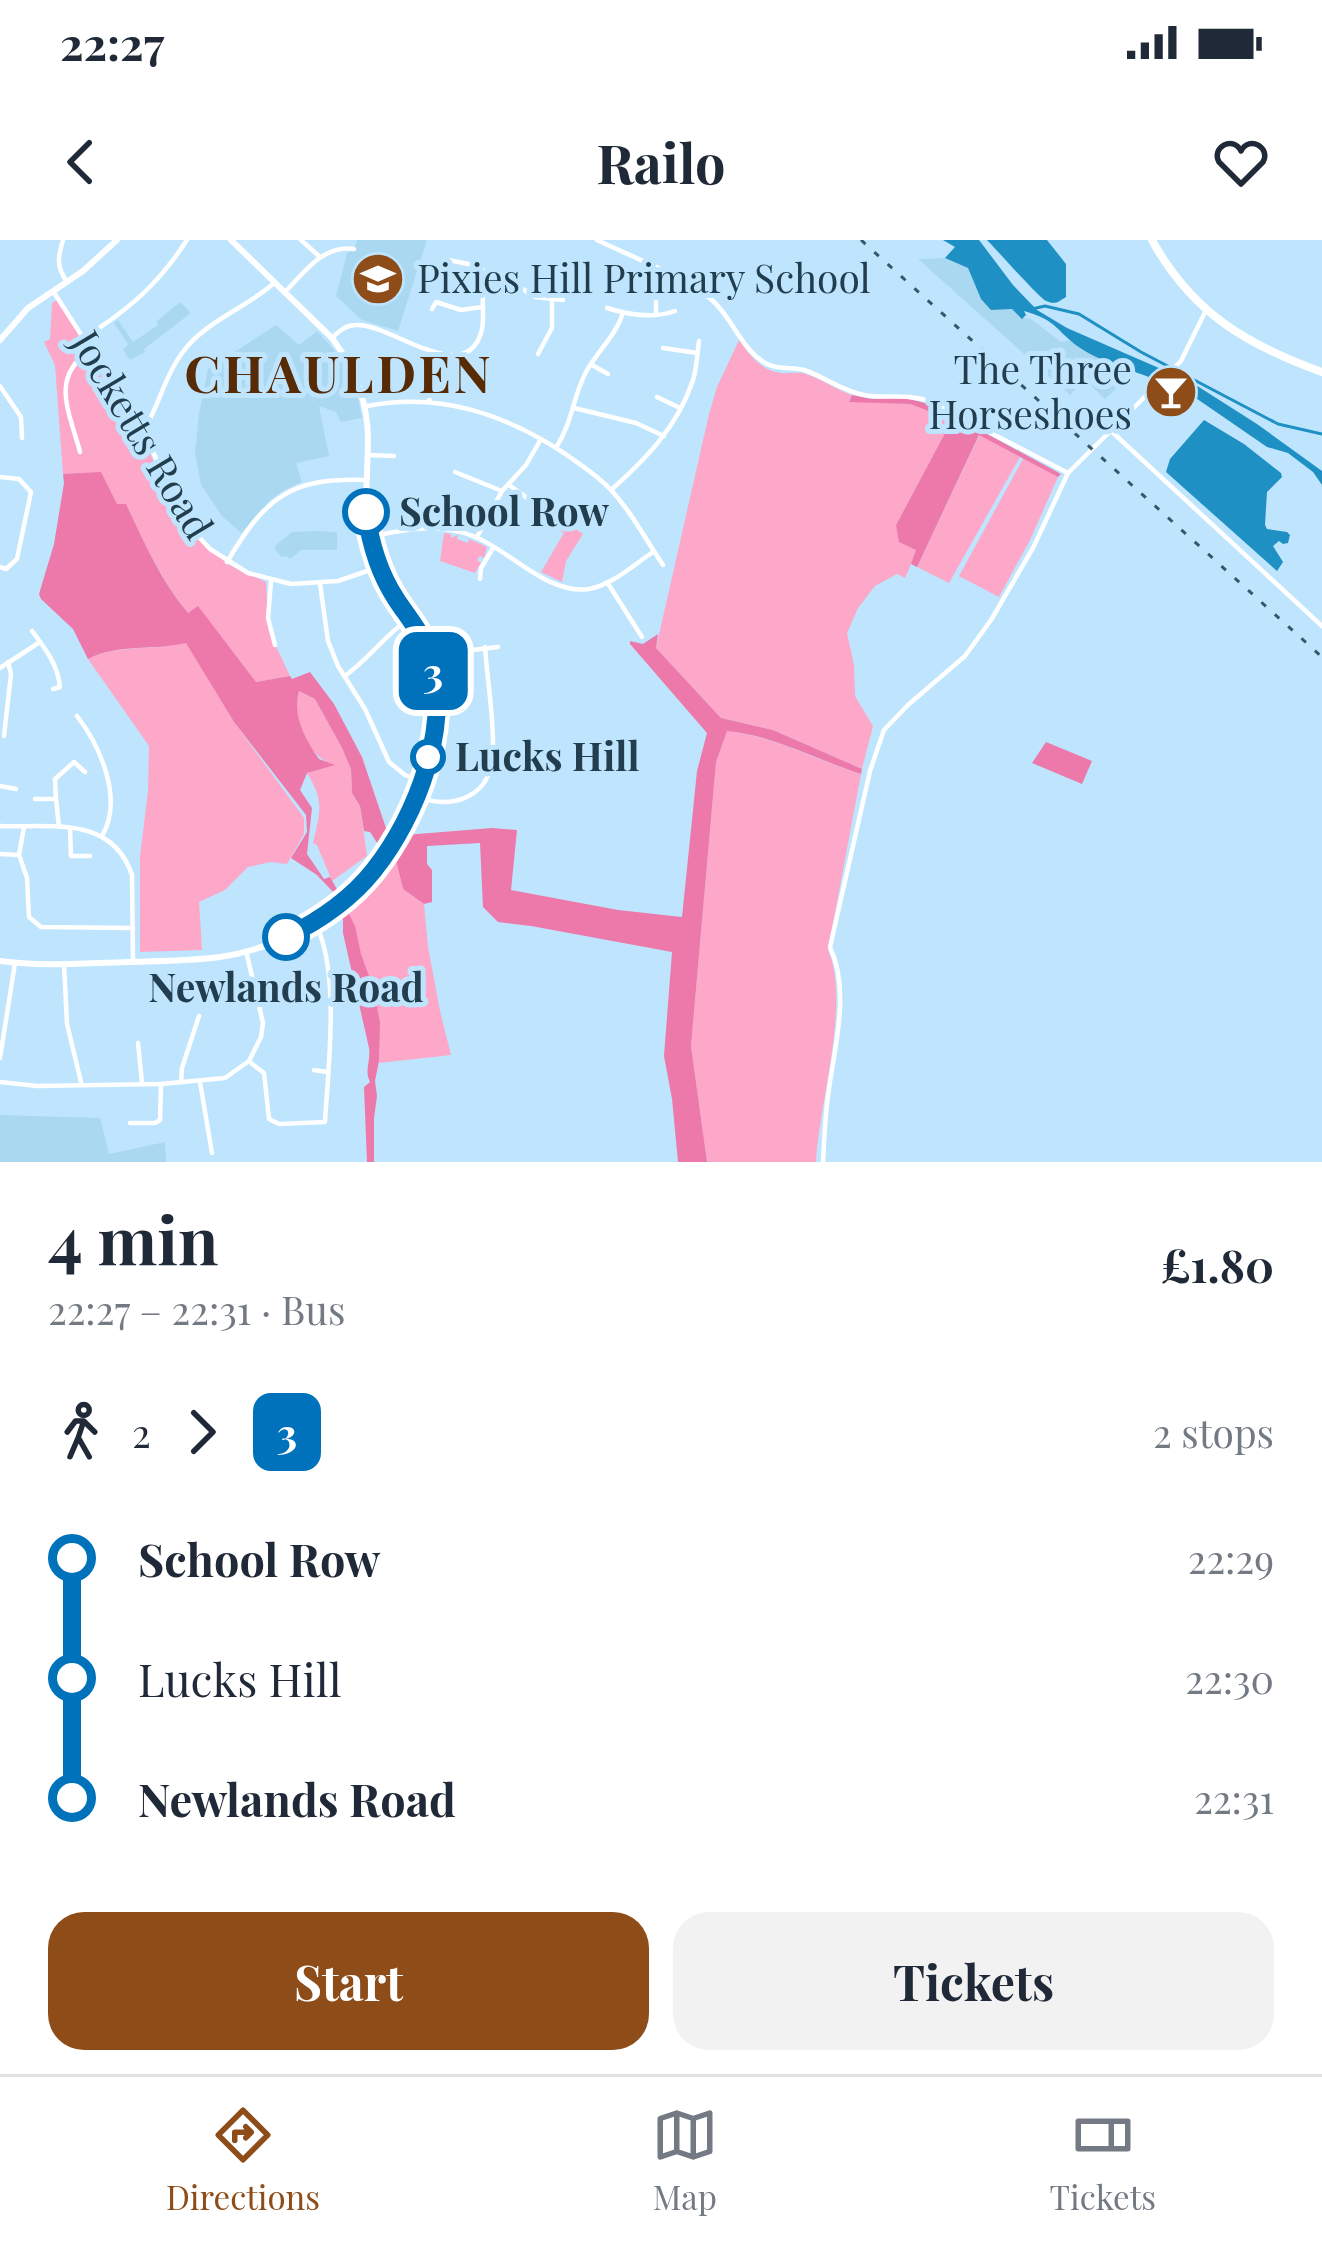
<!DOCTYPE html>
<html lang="en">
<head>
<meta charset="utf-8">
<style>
	:root { --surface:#fff; --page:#f2f2f3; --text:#1f2937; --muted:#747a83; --line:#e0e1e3; --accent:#8d4c18 }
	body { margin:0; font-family:"Playfair Display",serif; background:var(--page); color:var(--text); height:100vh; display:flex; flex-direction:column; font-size:45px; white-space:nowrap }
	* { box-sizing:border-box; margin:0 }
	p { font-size:39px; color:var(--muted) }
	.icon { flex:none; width:66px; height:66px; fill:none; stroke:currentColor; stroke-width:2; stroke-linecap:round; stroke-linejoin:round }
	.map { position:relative; height:922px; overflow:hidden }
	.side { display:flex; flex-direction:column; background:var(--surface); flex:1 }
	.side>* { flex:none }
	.badge { padding:0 24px; border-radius:18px; font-size:42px; line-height:78px }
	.map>.badge { position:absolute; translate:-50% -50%; box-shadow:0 0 0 6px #fff }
	.legs { display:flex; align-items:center; gap:18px; height:132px; padding:0 48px; font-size:39px }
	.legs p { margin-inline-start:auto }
	.headline { display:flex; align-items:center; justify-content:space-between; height:204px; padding:0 48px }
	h1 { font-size:66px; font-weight:700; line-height:90px }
	.primary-button { display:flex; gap:24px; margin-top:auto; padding:24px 48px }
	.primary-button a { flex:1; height:138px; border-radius:36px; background:var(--accent); color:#fff; font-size:48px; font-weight:700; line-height:138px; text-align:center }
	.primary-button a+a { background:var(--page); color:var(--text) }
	ul { padding:0 48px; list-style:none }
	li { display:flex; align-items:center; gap:42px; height:120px; font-size:45px }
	li i { display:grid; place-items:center; width:18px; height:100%; margin:0 15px; background:currentColor }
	li i::after { content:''; width:30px; height:30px; margin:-15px; border:9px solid; border-radius:50%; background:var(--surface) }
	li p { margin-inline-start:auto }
	li:first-child i { background:linear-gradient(#0000 50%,currentColor 0) }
	li:last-child i { background:linear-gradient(currentColor 50%,#0000 0) }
	.status { display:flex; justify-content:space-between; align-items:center; height:84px; padding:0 60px; background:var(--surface); direction:ltr }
	.status svg { height:33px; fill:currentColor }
	header { display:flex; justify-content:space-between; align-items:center; height:156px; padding:0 48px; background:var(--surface); font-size:54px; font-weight:700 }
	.dock { display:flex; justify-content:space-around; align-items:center; height:168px; border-top:3px solid var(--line); background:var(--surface); font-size:33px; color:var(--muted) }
	.dock a { display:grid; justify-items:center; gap:6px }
	.dock .current { color:var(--accent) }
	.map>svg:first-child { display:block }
	.built { fill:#abd8f1 }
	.green { fill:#fda7c9 }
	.forest { fill:#ed79ab }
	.water { fill:#1e90c4 }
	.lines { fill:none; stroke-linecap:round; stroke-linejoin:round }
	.stream { stroke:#1e90c4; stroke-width:3 }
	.street { stroke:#fff; stroke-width:4.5 }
	.secondary { stroke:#fff; stroke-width:6 }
	.primary { stroke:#fff; stroke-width:8 }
	.rail { stroke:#385667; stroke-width:3; stroke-dasharray:6 12; stroke-linecap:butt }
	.line-1-casing { stroke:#fff; stroke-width:27 }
	.line-1 { stroke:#0072bc; stroke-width:18 }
	.stop-1-dot { fill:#fff; stroke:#0072bc; stroke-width:6 }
	.labels { text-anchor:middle; stroke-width:10; stroke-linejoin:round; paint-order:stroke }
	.poi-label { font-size:39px; fill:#223e4e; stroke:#bee5fd; text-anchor:start }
	.street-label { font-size:39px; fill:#223e4e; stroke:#bee5fd }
	.stop-label { font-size:39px; font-weight:bold; fill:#223e4e; stroke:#bee5fd; text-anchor:start }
	.district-label { font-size:51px; font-weight:bold; letter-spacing:3px; fill:#572b05; stroke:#bee5fd }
</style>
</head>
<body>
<div class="status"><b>22:27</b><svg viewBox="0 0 49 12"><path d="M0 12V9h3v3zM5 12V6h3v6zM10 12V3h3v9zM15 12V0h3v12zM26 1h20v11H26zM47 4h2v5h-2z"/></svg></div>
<header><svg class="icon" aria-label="back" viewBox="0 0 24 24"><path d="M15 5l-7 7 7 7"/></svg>Railo<svg class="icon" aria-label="heart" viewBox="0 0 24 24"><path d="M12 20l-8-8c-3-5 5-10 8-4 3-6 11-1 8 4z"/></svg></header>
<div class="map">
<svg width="1322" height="922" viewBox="0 0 1322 922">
	<rect width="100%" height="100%" fill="#bee5fd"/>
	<g class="built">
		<path d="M 357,0 L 427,0 L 398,91 L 362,80 L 336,56 L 347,13 L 354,10 Z"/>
		<path d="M 945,18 L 968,28 L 981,59 L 1012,69 L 1022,78 L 1031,79 L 1061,102 L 1069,100 L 1095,115 L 1134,131 L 1105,159 L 1085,140 L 1070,155 L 918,19 Z"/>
		<path d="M 180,62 L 191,73 L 144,109 L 145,112 L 130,120 L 123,110 L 128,104 L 114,83 L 118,80 L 133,102 L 158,85 L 157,81 Z"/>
		<path d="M 276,85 L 299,105 L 317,91 L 336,112 L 355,144 L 362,178 L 341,182 L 336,172 L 319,166 L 329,216 L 296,223 L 302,242 L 286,249 L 270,260 L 241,293 L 222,276 L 201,245 L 195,213 L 199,174 L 208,129 Z"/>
		<path d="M 318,291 L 337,292 L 337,310 L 301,310 L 290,319 L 287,316 L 281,317 L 274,307 L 292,292 Z"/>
		<path d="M 0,875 L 100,878 L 109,914 L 165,902 L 166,922 L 0,922 Z"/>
	</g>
	<g class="green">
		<path d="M 57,60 L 140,192 L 171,259 L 192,294 L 229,325 L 266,342 L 268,389 L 290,436 L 256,442 L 198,367 L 188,373 C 162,341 144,303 127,266 L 117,265 L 101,233 L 63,234 L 55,125 L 44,102 L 50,99 L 52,63 Z"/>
		<path d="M 739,100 C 749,114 759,128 776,132 C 787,135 796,131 806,134 C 822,139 836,150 852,155 L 849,161 L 910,164 L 952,180 L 896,285 L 917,310 L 905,338 L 897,334 L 875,346 L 858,368 L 847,393 L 854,425 L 855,456 L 873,486 L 862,529 L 773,490 L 721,478 L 656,408 L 709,174 L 717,147 Z"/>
		<path d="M 980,194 L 1020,217 L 949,343 L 917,327 Z"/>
		<path d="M 1024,217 L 1058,237 L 1030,300 L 999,357 L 959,336 Z"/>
		<path d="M 555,275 L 583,294 L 566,321 L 562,342 L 541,332 L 564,293 L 550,282 Z"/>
		<path d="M 444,293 L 451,294 L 451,298 L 458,295 L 457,299 L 468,303 L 469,299 L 487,307 L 484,318 L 480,316 L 477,320 L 481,323 L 475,333 L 440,321 Z"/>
		<path d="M 186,402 L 234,482 L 304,578 L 304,594 L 287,624 L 270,622 L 248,627 L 225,650 L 199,662 L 202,710 L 140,712 L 140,616 L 148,551 L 149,506 L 88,419 C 120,403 153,412 186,402 Z"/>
		<path d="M 299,451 L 315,459 L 342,508 L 351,529 L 352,553 L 360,566 L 367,616 L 332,641 L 317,605 L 313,603 C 320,572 325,562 307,533 L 333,525 C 306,514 291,478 299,451 Z"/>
		<path d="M 727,490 C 774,497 816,520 861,534 L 828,710 C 851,763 819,862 816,922 L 707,922 L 691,806 L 716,522 Z"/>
		<path d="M 395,615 L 403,649 L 424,664 L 428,707 L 440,771 L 451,815 L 379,823 C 382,764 363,722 345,668 Z"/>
	</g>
	<g class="forest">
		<path d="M 852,155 L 872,159 L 904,158 L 934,165 L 1061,234 L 1058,237 L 979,195 L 917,327 L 911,324 L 916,310 L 899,302 L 896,285 L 952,180 L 910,164 L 849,162 Z"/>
		<path d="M 101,232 L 117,264 L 126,264 C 144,302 161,341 188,373 L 198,366 L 256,442 L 290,436 L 292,439 L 310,432 L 334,464 L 362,517 L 389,597 L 381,609 L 370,592 L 364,591 L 360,566 L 352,553 L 351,529 L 342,508 L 315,459 L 299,451 C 292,476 305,499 319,519 L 335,525 L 307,533 L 300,550 L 312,568 L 307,614 L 324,639 L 330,637 L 338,651 L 335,654 L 317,635 L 291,618 L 307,592 L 306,575 L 234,482 L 186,403 C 153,411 119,403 88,419 L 73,389 L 41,359 L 39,354 L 54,304 L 64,243 L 63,234 Z"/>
		<path d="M 658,394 L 656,408 L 721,478 L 773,490 L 862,529 L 861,534 C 817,520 773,495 727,491 L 716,522 L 691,806 L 707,922 L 678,922 L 672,859 L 664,816 L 672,712 L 531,686 L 498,682 L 483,667 L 480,603 L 427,606 L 427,624 L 432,630 L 432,662 L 424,664 L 403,649 L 395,616 L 346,668 L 355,686 L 361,714 L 373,747 L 380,782 L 379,821 L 375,841 L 377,856 L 374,878 L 374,922 L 367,922 L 364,847 L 370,842 C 364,830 371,821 369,808 L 343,693 L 343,680 L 337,669 L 371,638 L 405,595 L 492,588 L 517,590 L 511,650 L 618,670 L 682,677 L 697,531 L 707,493 L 630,404 L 630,401 L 643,404 Z"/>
		<path d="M 1046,502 L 1092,521 L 1082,544 L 1032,523 Z"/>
	</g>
	<g class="water">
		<path d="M 943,0 L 979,0 L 1013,45 L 1037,70 L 1067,88 L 1191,142 L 1257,184 L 1322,231 L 1322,245 L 1313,232 L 1288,213 L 1267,207 L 1174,143 L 1163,137 L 1154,139 C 1127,128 1095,121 1072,102 C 1054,86 1052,79 1024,71 L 1026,75 L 1022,79 L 1012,69 L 991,70 L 981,59 L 968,28 L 945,18 L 955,7 Z"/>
		<path d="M 987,0 L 1047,0 L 1066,24 L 1066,57 C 1058,62 1056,65 1046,61 C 1040,59 996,9 987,0 Z"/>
		<path d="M 1204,180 L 1244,204 L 1281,233 L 1282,237 L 1267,252 L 1265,285 L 1267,289 L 1287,292 L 1290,295 L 1288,303 L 1283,304 L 1279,301 L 1273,306 L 1283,322 L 1277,331 L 1166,232 L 1170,219 Z"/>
	</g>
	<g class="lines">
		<path class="stream" d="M 1032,69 L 1045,66 L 1079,74 L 1141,112 L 1278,184 L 1322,194"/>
		<g class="street">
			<path d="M 63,0 C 58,17 56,26 67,42"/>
			<path d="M 301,0 L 320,17"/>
			<path d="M 597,0 C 628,15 688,38 713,61 C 733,79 742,111 767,124 C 779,130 792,127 804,130 C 825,137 842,151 864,155 C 887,159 905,153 929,161 L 1068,233"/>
			<path d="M 446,25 L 448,20 L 479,26 L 493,43"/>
			<path d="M 53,51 L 143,191 L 188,285 L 210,309 L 248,333 L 291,344 L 338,341 L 379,327"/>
			<path d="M 285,52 C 305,32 322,5 354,9"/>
			<path d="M 656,62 L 656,74"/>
			<path d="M 607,68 C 629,75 653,79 675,71"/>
			<path d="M 432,69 L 436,62 L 461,70 L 482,67"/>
			<path d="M 84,98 C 129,69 157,46 187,0"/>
			<path d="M 332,98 C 339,91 346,85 356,85 C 390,83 464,148 481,93 C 485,80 482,69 483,56 L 493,43 L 510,41 L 535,57 L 563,60"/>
			<path d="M 663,108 L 697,113"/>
			<path d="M 538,114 L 552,88 L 552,60"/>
			<path d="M 592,125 L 608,134"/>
			<path d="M 0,146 L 21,177 L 22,198"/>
			<path d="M 657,157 L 680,168"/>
			<path d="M 429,161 L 437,114"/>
			<path d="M 367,166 C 441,152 505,174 567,215 C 582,226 598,236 610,249 C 631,271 646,300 663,325"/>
			<path d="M 574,168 L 636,183 L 664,196"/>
			<path d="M 1110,190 L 1322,386"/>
			<path d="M 143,191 C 159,167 164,137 182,113 C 205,81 245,69 274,43"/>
			<path d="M 557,206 C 572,183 573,156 586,132 C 598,110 615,97 623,73"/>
			<path d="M 80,212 C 70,173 49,137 90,111"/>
			<path d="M 370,215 L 394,216"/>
			<path d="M 455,232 L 502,251"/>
			<path d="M 0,237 L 19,239 L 31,252 L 17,319 L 6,329 L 0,327"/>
			<path d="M 509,245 L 553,276"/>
			<path d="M 611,250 C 646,219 678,186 693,140 C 697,127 697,114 699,101"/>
			<path d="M 373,296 C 407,289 439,283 473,296 C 510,310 547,355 589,349 C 612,345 635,324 653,312"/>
			<path d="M 477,297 L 502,251 L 526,225 L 541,199"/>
			<path d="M 227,322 C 265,258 290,237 366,240"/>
			<path d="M 480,339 L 481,328 L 493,308"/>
			<path d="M 271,341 L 268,378 L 275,405"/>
			<path d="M 607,342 L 642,397"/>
			<path d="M 320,344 L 328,401 L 338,426 L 365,469 L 389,522 L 405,535 L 422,542"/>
			<path d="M 32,391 C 45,408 58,425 60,447 L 53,449"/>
			<path d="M 431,419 L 456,412 L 498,407"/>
			<path d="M 0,428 L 40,402"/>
			<path d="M 345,436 C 368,419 384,397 407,380"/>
			<path d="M 77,476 C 100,506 124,559 102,596"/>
			<path d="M 4,496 L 11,434 L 8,422"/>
			<path d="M 0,546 L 16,549"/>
			<path d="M 419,557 C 450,569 486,559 492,522 C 496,493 487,438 485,407"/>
			<path d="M 35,559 L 56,559 L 59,587"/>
			<path d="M 56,559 L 55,539 L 74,522 L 85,532"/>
			<path d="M 0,586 C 51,588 112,575 132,635 L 133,722"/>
			<path d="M 70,588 L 71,616 L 90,616"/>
			<path d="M 0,614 L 19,615 L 24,587"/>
			<path d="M 19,615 L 27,638 L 29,677 L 41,687 L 133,688"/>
			<path d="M 64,724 L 67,784 L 81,842"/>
			<path d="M 258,757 L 287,754"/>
			<path d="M 138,803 L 142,843"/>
			<path d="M 0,818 L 15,723"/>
			<path d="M 251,823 L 264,833 L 269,879 L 279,884 L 325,882 C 328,828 341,728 314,681"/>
			<path d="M 314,830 L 327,832"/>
			<path d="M 0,842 L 37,846 L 161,844 L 225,838 L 249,821 L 261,797 L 263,783 L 246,711"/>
			<path d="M 181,842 L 182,828 L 199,776"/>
			<path d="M 200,842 L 212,913"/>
			<path d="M 130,883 L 155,883 L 160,880 L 161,844"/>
			<path d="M 823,922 C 824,900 825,878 828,856 C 834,808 851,752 830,707 L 870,531 L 884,490 L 908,465 L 965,416 L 991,380 L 1033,308 L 1068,233 L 1181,121 L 1206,70"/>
		</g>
		<g class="secondary">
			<path d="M 0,100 L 28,68 L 83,31 L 117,0"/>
			<path d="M 0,721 C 42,727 86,723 128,722 C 159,721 190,721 220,717 C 301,705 366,653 405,581 C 427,540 441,487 435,440 C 431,404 408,381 391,351 C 381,335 375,317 371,300 C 363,266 368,233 368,199 C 368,161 354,128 332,98 L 231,0"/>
		</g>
		<path class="primary" d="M 1152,0 C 1192,73 1247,105 1322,132"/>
		<path class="rail" d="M 861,0 L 1322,417"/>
	</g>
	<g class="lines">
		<g class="line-1-casing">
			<path id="line-1" d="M 286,697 C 319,681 351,659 374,630 C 417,576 453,483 429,414 C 422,393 407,376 396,359 C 379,333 370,302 366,272"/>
		</g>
		<use href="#line-1" class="line-1"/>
	</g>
	<defs>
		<g id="school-disc" transform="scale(2.7)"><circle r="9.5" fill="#8d4c18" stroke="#bee5fd"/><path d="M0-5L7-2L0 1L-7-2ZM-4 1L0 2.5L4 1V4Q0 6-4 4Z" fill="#fff"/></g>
		<g id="bar-disc" transform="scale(2.7)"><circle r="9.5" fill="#8d4c18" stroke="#bee5fd"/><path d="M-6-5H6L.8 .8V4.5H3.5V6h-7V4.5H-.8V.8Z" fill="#fff"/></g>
	</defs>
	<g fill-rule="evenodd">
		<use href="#school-disc" x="378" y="39"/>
		<use href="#bar-disc" x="1171" y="152"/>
	</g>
	<g class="stop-1-dot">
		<circle cx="366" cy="272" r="21"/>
		<circle cx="428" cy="517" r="15"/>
		<circle cx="286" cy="697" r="21"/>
	</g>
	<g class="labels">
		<g class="poi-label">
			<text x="417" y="53">Pixies Hill Primary School</text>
			<text x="1132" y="144" text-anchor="end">The Three<tspan x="1132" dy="45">Horseshoes</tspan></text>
		</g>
		<g class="street-label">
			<text transform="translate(142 195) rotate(59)" y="14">Jocketts Road</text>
		</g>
		<g class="stop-label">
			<text x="399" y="286">School Row</text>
			<text x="455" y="531">Lucks Hill</text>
			<text x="286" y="762" text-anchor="middle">Newlands Road</text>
		</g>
		<g class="district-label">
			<text x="339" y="153">CHAULDEN</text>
		</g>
	</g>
</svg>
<b class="badge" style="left:433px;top:431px;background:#0072bc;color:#fff">3</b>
</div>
<section class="side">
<div class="headline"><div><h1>4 min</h1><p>22:27 – 22:31 · Bus</p></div><b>£1.80</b></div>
<div class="legs"><svg class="icon" aria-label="walk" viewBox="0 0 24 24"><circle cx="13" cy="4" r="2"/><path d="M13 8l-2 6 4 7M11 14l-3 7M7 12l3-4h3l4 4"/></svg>2<svg class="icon" aria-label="forward" viewBox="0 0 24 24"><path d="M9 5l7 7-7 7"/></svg><b class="badge" style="background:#0072bc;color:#fff">3</b><p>2 stops</p></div>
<ul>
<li><i style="color:#0072bc"></i><b>School Row</b><p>22:29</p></li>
<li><i style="color:#0072bc"></i><span>Lucks Hill</span><p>22:30</p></li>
<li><i style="color:#0072bc"></i><b>Newlands Road</b><p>22:31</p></li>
</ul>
<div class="primary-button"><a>Start</a><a>Tickets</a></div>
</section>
<nav class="dock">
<a class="current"><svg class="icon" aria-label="directions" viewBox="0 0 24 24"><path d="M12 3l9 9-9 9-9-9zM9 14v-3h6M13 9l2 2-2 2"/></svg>Directions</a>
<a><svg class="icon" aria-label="map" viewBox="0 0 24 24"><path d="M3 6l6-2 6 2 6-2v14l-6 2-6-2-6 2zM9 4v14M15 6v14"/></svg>Map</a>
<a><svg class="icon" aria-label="tickets" viewBox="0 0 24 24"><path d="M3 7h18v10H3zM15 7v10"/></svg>Tickets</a>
</nav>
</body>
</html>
